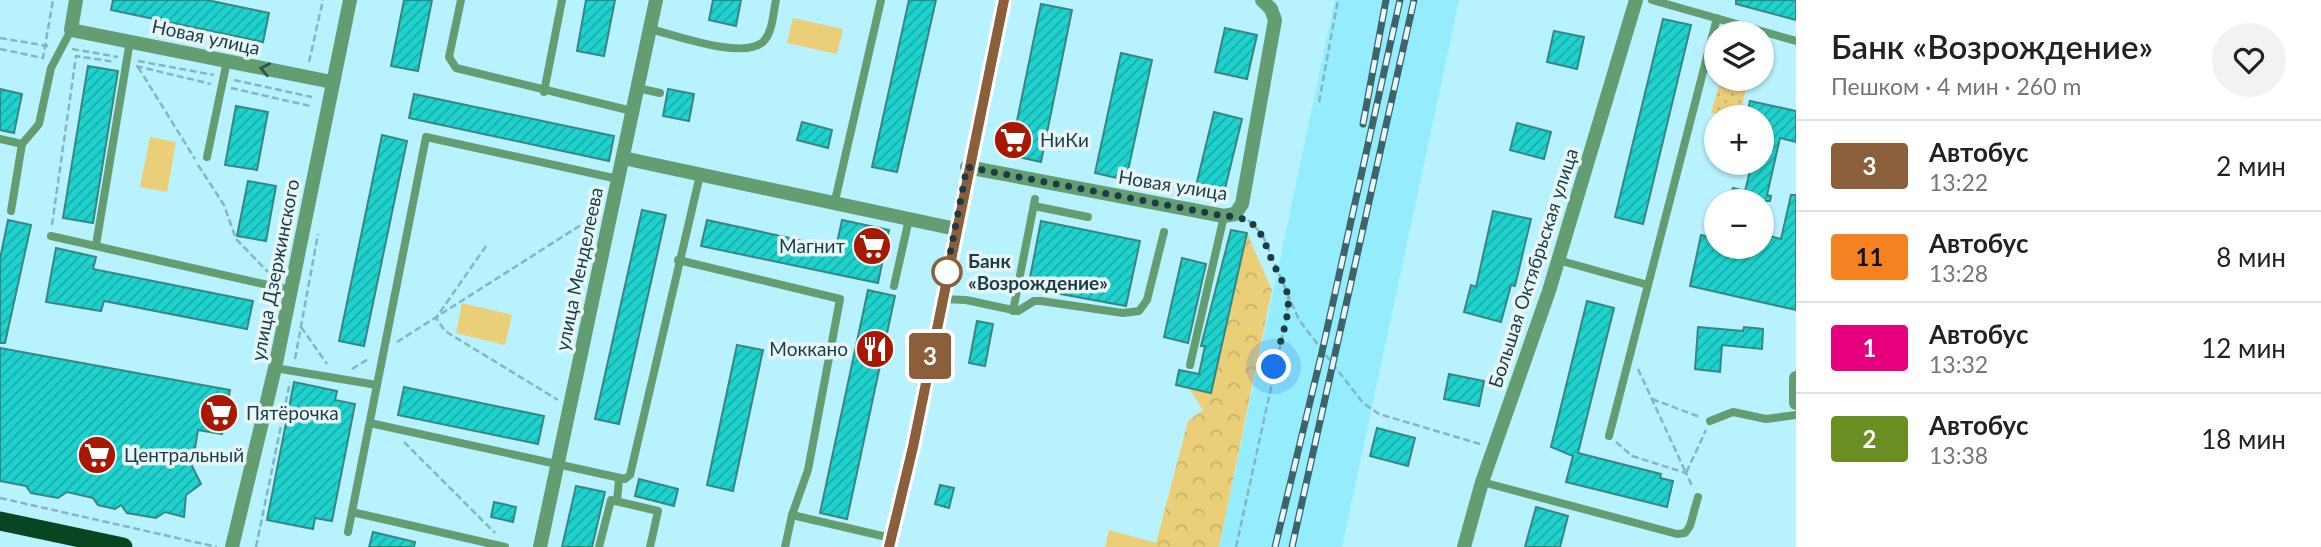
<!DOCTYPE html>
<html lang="ru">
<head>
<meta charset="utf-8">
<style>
	:root { --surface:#fff; --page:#f2f2f2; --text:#222; --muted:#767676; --line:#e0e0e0 }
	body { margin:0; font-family:Lato,sans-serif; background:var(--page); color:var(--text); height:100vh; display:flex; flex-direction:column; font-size:26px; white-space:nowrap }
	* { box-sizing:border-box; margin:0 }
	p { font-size:23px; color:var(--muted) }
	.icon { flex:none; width:38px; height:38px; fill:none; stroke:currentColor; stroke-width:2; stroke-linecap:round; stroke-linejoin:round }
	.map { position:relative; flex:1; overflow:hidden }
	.drawer { display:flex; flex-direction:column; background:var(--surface); width:525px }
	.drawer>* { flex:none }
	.badge { padding:0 14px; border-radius:5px; font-size:24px; line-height:46px }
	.buttons { position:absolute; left:1704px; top:21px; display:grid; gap:14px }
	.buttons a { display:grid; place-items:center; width:70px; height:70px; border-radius:50%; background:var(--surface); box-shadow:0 2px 5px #0004; font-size:35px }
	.you { position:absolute; width:35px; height:35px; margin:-18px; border:5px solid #fff; border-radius:50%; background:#1a73e8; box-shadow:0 0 0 10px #1a73e833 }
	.map>.badge { position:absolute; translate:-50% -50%; box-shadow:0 0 0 4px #fff }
	.round { display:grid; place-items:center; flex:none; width:74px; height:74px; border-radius:37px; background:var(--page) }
	.summary { display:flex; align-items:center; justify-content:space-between; height:119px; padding:0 35px }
	h1 { font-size:33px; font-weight:600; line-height:52px }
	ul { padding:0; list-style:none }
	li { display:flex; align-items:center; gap:21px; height:91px; padding:0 35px; border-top:2px solid var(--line) }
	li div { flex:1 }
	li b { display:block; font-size:26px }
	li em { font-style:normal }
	li .badge { min-width:77px; font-weight:700; text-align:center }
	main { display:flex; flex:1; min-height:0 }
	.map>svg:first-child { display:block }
	.built { fill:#94ecfd }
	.grass { fill:url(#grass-tufts) }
	.forest { fill:url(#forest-crowns) }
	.park { fill:url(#park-dots) }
	.pitch { fill:#ebce78 }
	.building { fill:url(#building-hatch); stroke:#368784; stroke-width:2 }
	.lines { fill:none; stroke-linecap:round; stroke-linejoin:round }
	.path { stroke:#84b6c0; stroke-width:2.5; stroke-dasharray:7 3.5; stroke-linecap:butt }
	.service { stroke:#659d73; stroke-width:8 }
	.minor { stroke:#659d73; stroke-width:14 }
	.tertiary { stroke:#659d73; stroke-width:14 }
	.trunk { stroke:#084622; stroke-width:19 }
	.rail-casing { stroke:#3e646b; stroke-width:7 }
	.rail { stroke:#e8f7fa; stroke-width:4.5; stroke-dasharray:13; stroke-linecap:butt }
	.oneway { stroke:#2e544e }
	.line-casing { stroke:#fff; stroke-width:16 }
	.line { stroke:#8b5e3c; stroke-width:10 }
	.walk { stroke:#1c3c42; stroke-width:7; stroke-dasharray:0 12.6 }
	.stop-dot { fill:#fff; stroke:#8b5e3c; stroke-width:3.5 }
	.labels { text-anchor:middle; stroke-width:7; stroke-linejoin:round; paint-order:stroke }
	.street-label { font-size:19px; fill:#1c3c42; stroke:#e8f7fa }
	.poi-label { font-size:19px; fill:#1c3c42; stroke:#e8f7fa; text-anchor:start }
	.stop-label { font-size:19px; font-weight:bold; fill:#1c3c42; stroke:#e8f7fa; text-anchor:start }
</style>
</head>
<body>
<main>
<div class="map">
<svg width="1796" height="547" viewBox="0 0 1796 547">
	<defs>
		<pattern id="grass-tufts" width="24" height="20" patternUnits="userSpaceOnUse" patternTransform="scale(1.75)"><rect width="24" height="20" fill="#ebce78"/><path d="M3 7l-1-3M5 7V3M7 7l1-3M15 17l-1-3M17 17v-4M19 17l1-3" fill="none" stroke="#c9b269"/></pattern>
		<pattern id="forest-crowns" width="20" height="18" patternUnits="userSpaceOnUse" patternTransform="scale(1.75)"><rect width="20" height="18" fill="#ebce78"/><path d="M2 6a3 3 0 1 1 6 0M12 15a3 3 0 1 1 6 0" fill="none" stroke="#c9b269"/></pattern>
		<pattern id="park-dots" width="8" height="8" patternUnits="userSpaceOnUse" patternTransform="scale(1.75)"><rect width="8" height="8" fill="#ebce78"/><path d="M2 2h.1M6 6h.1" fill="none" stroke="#c9b269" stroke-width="1.8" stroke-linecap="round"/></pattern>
		<pattern id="building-hatch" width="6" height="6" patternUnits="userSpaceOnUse" patternTransform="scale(1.75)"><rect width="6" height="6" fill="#1fd2cd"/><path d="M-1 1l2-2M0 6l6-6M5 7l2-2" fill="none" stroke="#1aaca8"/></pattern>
	</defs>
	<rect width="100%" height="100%" fill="#b7f2fe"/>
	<path class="built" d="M 1335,0 L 1459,0 L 1342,547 L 1219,547 Z"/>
	<path class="grass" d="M 1109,530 L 1157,543 L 1155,547 L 1105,547 Z"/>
	<path class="forest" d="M 1247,233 L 1272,290 L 1219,547 L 1155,547 L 1188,421 L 1203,410 L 1189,388 L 1211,393 Z"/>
	<path class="park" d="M 1721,79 L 1748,82 L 1739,117 L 1711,113 Z"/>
	<g class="pitch">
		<path d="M 793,18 L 843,29 L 837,54 L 787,43 Z"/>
		<path d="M 150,137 L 176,142 L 167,192 L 140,187 Z"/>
		<path d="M 462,303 L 512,315 L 505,345 L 456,333 Z"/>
	</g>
	<g class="building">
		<path d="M 113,0 L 207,0 L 269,13 L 263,42 L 111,10 Z"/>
		<path d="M 404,0 L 432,0 L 418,71 L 391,66 Z"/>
		<path d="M 586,0 L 615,0 L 604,56 L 577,51 Z"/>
		<path d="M 713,0 L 741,0 L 736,26 L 709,20 Z"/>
		<path d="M 909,0 L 936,0 L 897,172 L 872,167 Z"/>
		<path d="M 1736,0 L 1796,0 L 1796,20 L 1736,4 Z"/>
		<path d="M 1041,4 L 1072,10 L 1041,162 L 1010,155 Z"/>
		<path d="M 1663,19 L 1691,25 L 1643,224 L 1615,217 Z"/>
		<path d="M 1225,28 L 1257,35 L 1247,79 L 1215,72 Z"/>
		<path d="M 1554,31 L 1584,37 L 1577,69 L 1547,62 Z"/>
		<path d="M 1121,53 L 1152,60 L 1126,180 L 1095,173 Z"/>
		<path d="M 88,66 L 118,71 L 93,223 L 63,218 Z"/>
		<path d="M 0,89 L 22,94 L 14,133 L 0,130 Z"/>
		<path d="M 668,89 L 694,94 L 689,121 L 663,116 Z"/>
		<path d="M 414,94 L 614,136 L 609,161 L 409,118 Z"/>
		<path d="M 1750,101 L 1796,111 L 1796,142 L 1780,138 L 1767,195 L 1771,196 L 1770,201 L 1730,201 L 1733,188 L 1745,191 L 1752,163 L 1762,163 L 1762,117 L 1747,115 Z"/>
		<path d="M 236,106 L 268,112 L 257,170 L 225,165 Z"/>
		<path d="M 1214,112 L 1242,119 L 1222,201 L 1194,194 Z"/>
		<path d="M 802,122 L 832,130 L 828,148 L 797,140 Z"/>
		<path d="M 1517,123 L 1551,132 L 1544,159 L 1510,150 Z"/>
		<path d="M 382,135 L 407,141 L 364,346 L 339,341 Z"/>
		<path d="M 248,181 L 276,186 L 266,241 L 237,236 Z"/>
		<path d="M 1791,195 L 1796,195 L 1796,310 L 1690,286 L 1701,235 L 1717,239 L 1717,247 L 1762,247 L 1762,234 L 1781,239 Z"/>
		<path d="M 642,210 L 666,215 L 619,424 L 595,419 Z"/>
		<path d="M 1493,211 L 1531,219 L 1515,286 L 1511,285 L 1501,322 L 1464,312 L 1471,285 L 1476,287 Z"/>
		<path d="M 8,220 L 31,225 L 5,343 L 0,343 L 0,259 Z"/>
		<path d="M 707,220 L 836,248 L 842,220 L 889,230 L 878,283 L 701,246 Z"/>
		<path d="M 1041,221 L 1140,241 L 1126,306 L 1028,288 Z"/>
		<path d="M 1231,230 L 1247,233 L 1211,393 L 1176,385 L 1179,370 L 1199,374 L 1205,346 L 1201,346 Z"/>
		<path d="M 56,248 L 96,257 L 93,269 L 253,301 L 247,329 L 104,301 L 101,311 L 46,302 Z"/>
		<path d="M 1182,258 L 1206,264 L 1188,343 L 1164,337 Z"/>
		<path d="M 868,290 L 895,296 L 847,519 L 820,513 Z"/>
		<path d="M 1587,301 L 1614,308 L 1578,453 L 1661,474 L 1660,478 L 1673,481 L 1667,507 L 1566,482 L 1573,456 L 1551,447 Z"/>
		<path d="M 977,321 L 993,324 L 985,366 L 969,363 Z"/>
		<path d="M 1698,327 L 1743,331 L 1744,327 L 1763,329 L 1762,349 L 1722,345 L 1720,372 L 1695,369 Z"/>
		<path d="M 737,345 L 763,350 L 733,491 L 707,485 Z"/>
		<path d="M 0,348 L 230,390 L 222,434 L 198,430 L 192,466 L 201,484 L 186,495 L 184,517 L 165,512 L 156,518 L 127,513 L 121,505 L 115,509 L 98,505 L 93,498 L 67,492 L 58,498 L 31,493 L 26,486 L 0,481 Z"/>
		<path d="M 1449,374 L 1484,381 L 1479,406 L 1444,399 Z"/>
		<path d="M 294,382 L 337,391 L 335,400 L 355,404 L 332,521 L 315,518 L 313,529 L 267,520 Z"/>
		<path d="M 404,387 L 544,416 L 538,444 L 398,415 Z"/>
		<path d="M 1377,428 L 1415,438 L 1408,466 L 1370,456 Z"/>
		<path d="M 639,479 L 678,489 L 674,506 L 635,496 Z"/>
		<path d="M 940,485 L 954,488 L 949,508 L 935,504 Z"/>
		<path d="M 576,486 L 605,492 L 592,547 L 562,547 Z"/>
		<path d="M 494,502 L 516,507 L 513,522 L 491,517 Z"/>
		<path d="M 1536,507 L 1568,516 L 1560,547 L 1525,547 Z"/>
		<path d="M 373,532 L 415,542 L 414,547 L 369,547 Z"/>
	</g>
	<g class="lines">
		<g class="path">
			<path d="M 0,38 L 48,46"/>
			<path d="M 0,49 L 43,58 L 53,0"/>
			<path d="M 72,49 L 118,57"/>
			<path d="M 138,61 L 214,75"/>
			<path d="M 309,62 L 323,0"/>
			<path d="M 136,66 L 211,84"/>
			<path d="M 138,67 L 195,159"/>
			<path d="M 234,80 L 312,97"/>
			<path d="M 231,88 L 310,106"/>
			<path d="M 1319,102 L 1338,0"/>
			<path d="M 198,165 L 224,205 L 236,239 L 268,272"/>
			<path d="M 1248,220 L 1262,234 L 1299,320 L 1363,403 L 1379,414 L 1480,444"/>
			<path d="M 52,225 L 76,56 L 115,62"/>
			<path d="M 486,246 L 436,318 L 445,331 L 558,400"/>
			<path d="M 301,327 L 327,364"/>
			<path d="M 397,342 L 595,216"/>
			<path d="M 295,359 L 318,234"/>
			<path d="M 352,369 L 370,358"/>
			<path d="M 1638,369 L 1686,473 L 1706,430"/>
			<path d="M 1652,399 L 1700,417"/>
			<path d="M 404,442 L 495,533"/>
			<path d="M 1616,442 L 1632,456 L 1686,473 L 1693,488"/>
			<path d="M 0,498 L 217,547"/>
			<path d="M 256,547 L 290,382"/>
			<path d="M 1236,547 L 1287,315 L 1288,297"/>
		</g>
		<g class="service">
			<path d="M 461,0 L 449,57 L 456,68 L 632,111"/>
			<path d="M 1652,0 L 1796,41"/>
			<path d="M 650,29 C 675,35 742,60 763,42 C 773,32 773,13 776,0"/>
			<path d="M 637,88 L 660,93"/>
			<path d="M 544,92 L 562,0"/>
			<path d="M 0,139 L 22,144 L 39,124 L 51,68 L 71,30"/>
			<path d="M 207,157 L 227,61"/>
			<path d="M 834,205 L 881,0"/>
			<path d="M 1034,206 L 1088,217"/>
			<path d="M 11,211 L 22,144"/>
			<path d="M 51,236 L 290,290"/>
			<path d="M 96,245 L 130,41"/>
			<path d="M 678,260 L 840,299 L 808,470 L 792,515"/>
			<path d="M 1558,260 L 1648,285"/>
			<path d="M 894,286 L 909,219"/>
			<path d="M 942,299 L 966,300 L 1018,311 L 1034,301 L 1041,301 L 1123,313 L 1139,311 L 1147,300 L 1164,232"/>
			<path d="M 1013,311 L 1035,199"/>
			<path d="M 1190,365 L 1224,216"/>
			<path d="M 275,368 L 377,385"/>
			<path d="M 1710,421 L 1733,412 L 1766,419 L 1796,415"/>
			<path d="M 370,423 L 625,479 L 630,475 L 700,175"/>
			<path d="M 1609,436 L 1717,18"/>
			<path d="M 1482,482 L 1677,534 L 1685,533 L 1690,526 L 1698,497"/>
			<path d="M 617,501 L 619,479"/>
			<path d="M 352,512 L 505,547"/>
			<path d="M 348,532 L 426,137 L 618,179"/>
			<path d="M 599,547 L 611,500 L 658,511 L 650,547"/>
			<path d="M 785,547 L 792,515 L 891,538"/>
		</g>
		<g class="minor">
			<path d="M 76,0 L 71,30 L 332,82"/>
			<path d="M 623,158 L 956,229"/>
			<path d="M 967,167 L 1224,216 L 1235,214 L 1242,204 L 1275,20 L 1271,9 L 1262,0"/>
			<path d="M 1796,378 L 1796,403"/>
			<path d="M 232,547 L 275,368 L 350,0"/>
			<path d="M 540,547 L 656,0"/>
			<path d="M 1464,547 L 1482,482 L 1549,291 L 1636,0"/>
		</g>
		<path class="tertiary" d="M 889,547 L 913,447 L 1004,0"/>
		<path class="trunk" d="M 0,521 L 123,547"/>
		<g class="rail-casing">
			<g id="rail">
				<path d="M 1363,124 L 1386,0"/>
				<path d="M 1275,547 L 1322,352 L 1400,0"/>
				<path d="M 1292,547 L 1414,0"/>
			</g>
		</g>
		<use href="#rail" class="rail"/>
	</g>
	<defs><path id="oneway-chevron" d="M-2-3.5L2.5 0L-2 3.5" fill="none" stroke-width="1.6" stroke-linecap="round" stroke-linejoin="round" transform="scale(1.75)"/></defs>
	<use class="oneway" href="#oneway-chevron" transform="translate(265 69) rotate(-169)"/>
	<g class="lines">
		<g class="line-casing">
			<path id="line" d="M 889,547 L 913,447 L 1004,0"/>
		</g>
		<use href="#line" class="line"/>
		<path class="walk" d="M 947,272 L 945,280 L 967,167 L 1224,216 C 1262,217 1261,237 1275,267 C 1280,277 1287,288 1288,297 C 1290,320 1278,345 1274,367"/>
	</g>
	<defs>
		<g id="supermarket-disc" transform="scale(2.0125)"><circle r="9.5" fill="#a81800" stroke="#e8f7fa"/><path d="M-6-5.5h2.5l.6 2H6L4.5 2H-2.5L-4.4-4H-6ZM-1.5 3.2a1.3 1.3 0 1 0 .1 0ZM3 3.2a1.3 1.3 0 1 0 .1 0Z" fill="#fff"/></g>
		<g id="restaurant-disc" transform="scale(2.0125)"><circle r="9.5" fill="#a81800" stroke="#e8f7fa"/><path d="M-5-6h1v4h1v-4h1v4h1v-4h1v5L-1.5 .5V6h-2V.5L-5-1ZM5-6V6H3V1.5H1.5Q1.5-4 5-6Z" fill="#fff"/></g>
	</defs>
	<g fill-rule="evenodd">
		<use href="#supermarket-disc" x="1013" y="140"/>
		<use href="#supermarket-disc" x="872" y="246"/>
		<use href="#restaurant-disc" x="875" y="349"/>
		<use href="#supermarket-disc" x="219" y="413"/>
		<use href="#supermarket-disc" x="97" y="455"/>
	</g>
	<circle class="stop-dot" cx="947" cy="272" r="14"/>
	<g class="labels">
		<g class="street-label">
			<text transform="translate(206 37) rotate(12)" y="7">Новая улица</text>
			<text transform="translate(1173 185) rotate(9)" y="7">Новая улица</text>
			<text transform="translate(1533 268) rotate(-72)" y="7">Большая Октябрьская улица</text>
			<text transform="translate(579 269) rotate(-78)" y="7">улица Менделеева</text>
			<text transform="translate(275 270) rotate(-79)" y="7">улица Дзержинского</text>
		</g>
		<g class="poi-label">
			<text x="1040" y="147">НиКи</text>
			<text x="845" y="253" text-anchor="end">Магнит</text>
			<text x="848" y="356" text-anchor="end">Моккано</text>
			<text x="246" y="420">Пятёрочка</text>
			<text x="124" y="462">Центральный</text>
		</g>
		<g class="stop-label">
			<text x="968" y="268">Банк<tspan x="968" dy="22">«Возрождение»</tspan></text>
		</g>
	</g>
</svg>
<div class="buttons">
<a><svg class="icon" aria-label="layers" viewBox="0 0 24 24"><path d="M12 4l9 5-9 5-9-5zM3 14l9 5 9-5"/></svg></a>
<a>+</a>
<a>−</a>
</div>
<div class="you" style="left:1274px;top:367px"></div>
<b class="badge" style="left:930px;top:356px;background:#8b5e3c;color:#fff">3</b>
</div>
<section class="drawer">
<div class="summary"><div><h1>Банк «Возрождение»</h1><p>Пешком · 4 мин · 260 m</p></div><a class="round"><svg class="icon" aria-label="heart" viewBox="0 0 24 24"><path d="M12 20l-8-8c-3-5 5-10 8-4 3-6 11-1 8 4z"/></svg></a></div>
<ul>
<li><span class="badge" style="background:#8b5e3c;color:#fff">3</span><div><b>Автобус</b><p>13:22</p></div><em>2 мин</em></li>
<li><span class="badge" style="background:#f58220;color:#111">11</span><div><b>Автобус</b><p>13:28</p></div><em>8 мин</em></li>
<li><span class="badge" style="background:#e6007e;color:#fff">1</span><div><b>Автобус</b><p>13:32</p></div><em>12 мин</em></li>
<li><span class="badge" style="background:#6b8e23;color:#fff">2</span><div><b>Автобус</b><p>13:38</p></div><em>18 мин</em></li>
</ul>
</section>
</main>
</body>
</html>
